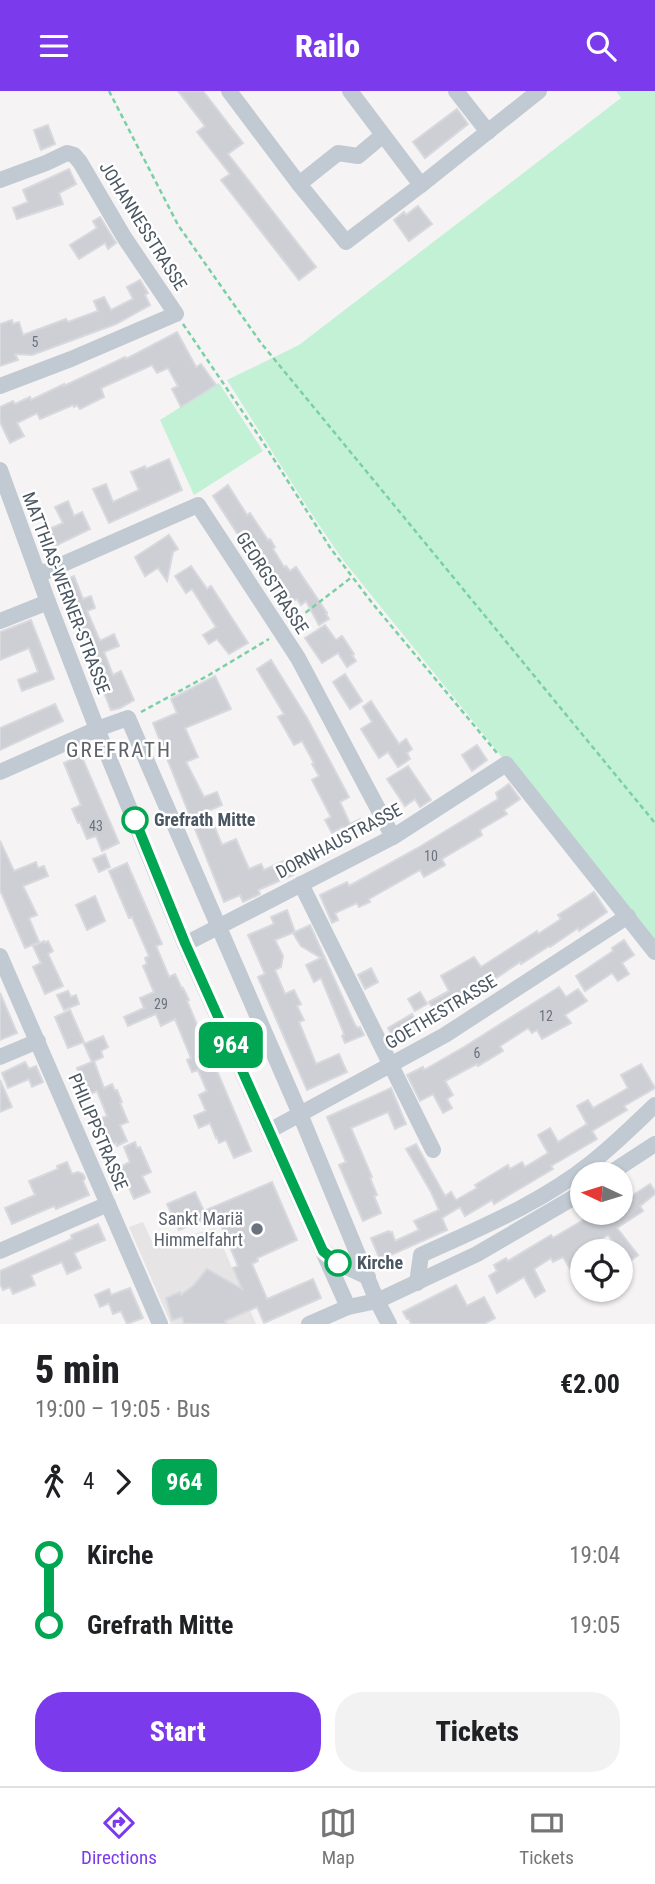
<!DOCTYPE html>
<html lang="en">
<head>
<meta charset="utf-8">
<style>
	:root { --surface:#fff; --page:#f2f2f2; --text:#202124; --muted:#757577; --line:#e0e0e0; --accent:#7c3aed }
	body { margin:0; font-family:"Roboto Condensed",sans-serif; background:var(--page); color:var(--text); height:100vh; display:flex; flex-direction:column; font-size:26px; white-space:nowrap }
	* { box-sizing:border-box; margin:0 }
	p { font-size:23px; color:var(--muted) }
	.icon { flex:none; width:38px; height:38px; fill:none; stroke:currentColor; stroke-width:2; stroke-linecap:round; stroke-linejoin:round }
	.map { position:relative; height:1233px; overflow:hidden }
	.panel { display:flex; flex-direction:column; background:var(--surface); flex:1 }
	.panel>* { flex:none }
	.badge { padding:0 14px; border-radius:10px; font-size:24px; line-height:46px }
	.needle { width:46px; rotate:274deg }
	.controls { position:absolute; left:570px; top:1071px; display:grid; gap:14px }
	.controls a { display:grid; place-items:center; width:63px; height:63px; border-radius:50%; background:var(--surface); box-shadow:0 2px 5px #0004; font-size:35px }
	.map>.badge { position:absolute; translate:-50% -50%; box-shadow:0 0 0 4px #fff }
	.legs { display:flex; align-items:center; gap:10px; height:77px; padding:0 35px; font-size:23px }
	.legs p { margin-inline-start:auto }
	.overview { display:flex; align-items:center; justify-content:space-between; height:119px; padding:0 35px }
	h1 { font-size:38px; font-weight:800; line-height:52px }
	.cta { display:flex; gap:14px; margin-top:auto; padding:14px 35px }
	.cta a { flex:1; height:80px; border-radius:28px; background:var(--accent); color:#fff; font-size:28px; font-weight:800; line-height:80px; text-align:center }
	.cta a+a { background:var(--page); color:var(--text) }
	ul { padding:0 35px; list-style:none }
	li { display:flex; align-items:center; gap:24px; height:70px; font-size:26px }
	li i { display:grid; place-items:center; width:10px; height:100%; margin:0 9px; background:currentColor }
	li i::after { content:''; width:18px; height:18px; margin:-9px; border:5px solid; border-radius:50%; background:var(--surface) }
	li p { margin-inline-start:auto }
	li:first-child i { background:linear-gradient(#0000 50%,currentColor 0) }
	li:last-child i { background:linear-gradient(currentColor 50%,#0000 0) }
	header { display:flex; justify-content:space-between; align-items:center; height:91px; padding:0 35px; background:var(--accent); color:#fff; font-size:32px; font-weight:800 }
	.menu { display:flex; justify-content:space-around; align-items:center; height:98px; border-top:2px solid var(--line); background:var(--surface); font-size:19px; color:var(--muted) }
	.menu a { display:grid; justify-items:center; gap:4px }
	.menu .selected { color:var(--accent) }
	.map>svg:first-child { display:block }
	.education { fill:#e6e4e5 }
	.green { fill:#c3f1d5 }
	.building { fill:#cdcfd5; stroke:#d7d9de; stroke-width:2 }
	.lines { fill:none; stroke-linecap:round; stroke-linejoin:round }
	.path { stroke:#7ad0a6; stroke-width:2.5; stroke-dasharray:5 3.5; stroke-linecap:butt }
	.minor { stroke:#c1cad2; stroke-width:16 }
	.line-1-casing { stroke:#fff; stroke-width:16 }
	.line-1 { stroke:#00a651; stroke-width:10 }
	.stop-1-dot { fill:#fff; stroke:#00a651; stroke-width:3.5 }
	.worship-dot { fill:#6b7280; stroke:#fff; stroke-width:2.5 }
	.labels { text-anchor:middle; stroke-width:5; stroke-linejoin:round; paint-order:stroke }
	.number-label { font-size:14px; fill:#6b747e }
	.street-label { font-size:18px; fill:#4a5661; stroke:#fff }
	.stop-label { font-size:18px; font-weight:bold; fill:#4a5661; stroke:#fff; text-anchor:start }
	.worship-label { font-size:18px; fill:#5b616d; stroke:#fff; text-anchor:end }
	.quarter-label { font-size:21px; letter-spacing:2px; fill:#5f6368; stroke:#fff }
</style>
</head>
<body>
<header><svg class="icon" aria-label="menu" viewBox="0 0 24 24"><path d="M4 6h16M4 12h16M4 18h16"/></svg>Railo<svg class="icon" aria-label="search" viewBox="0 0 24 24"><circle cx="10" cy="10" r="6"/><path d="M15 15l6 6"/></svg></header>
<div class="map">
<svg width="655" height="1233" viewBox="0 0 655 1233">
	<rect width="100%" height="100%" fill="#f5f3f3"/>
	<path class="education" d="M 143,1131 L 154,1155 L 215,1137 L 256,1233 L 171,1233 L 129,1136 Z"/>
	<g class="green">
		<path d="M 616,0 L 655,0 L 655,856 L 343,469 L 309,419 L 227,289 L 299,254 L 621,7 Z"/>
		<path d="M 219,292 L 263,360 L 194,404 L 160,329 Z"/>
	</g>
	<g class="building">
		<path d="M 178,0 L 203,0 L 243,52 L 228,63 L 316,176 L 299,189 L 221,89 L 230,83 L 197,41 L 205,35 Z"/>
		<path d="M 457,18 L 468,33 L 425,67 L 413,51 Z"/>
		<path d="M 48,34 L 55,53 L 41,59 L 34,39 Z"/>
		<path d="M 69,78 L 76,93 L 59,102 L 63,113 L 17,128 L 13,117 L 28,111 L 23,99 Z"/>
		<path d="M 418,115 L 432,133 L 409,150 L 394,129 L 404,121 L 406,124 Z"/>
		<path d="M 100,126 L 116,152 L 108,158 L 105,152 L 79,168 L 70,154 L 97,137 L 93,130 Z"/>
		<path d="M 140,189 L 148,202 L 145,204 L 150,214 L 116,233 L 32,264 L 15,263 L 18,269 L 0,275 L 0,233 L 12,229 L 13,233 L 19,231 L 23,244 L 66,228 L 68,231 L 98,220 L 94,210 L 104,206 L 111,219 L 133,208 L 127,196 Z"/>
		<path d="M 177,241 L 196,276 L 201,273 L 216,294 L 181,316 L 172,298 L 178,295 L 168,277 L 157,282 L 152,274 L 101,297 L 104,306 L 80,318 L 77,314 L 74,316 L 73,314 L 40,328 L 37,322 L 17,332 L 24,345 L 10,352 L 0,331 L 0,316 L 13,310 L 15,313 L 30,306 L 31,309 L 64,293 L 64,295 L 125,266 L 126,268 Z"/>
		<path d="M 169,368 L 182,399 L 109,432 L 93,398 L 106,393 L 113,411 L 139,399 L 131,381 L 145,375 L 146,378 Z"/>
		<path d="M 228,394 L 247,424 L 250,422 L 268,449 L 270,448 L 275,456 L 273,458 L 284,476 L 286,475 L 290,480 L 296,476 L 327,522 L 326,523 L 329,528 L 319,534 L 306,510 L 301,514 L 297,508 L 284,515 L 213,405 Z"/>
		<path d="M 68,410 L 74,425 L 82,421 L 90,438 L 45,460 L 38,443 L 63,432 L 55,416 Z"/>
		<path d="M 169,444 L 178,458 L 173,461 L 167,490 L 158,477 L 145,485 L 135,466 Z"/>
		<path d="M 191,475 L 207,498 L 211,495 L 248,552 L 229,563 L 217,548 L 209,553 L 203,544 L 216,536 L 192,498 L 186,502 L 175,485 Z"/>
		<path d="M 74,485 L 83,508 L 91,505 L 95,517 L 87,520 L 100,550 L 114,543 L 119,555 L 104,561 L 113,584 L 121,580 L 134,609 L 120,617 L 111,619 L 60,491 Z"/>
		<path d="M 31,529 L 54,588 L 22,600 L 18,589 L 38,581 L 29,557 L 0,569 L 0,541 Z"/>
		<path d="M 325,534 L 336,549 L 342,545 L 354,563 L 352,564 L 356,570 L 347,576 L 338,562 L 322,572 L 305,547 Z"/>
		<path d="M 271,569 L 307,627 L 349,706 L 340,711 L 350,733 L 360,728 L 367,741 L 349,749 L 343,736 L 332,742 L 325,729 L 331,726 L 312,689 L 319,685 L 312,673 L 314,672 L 302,650 L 294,654 L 278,626 L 284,623 L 257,578 Z"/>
		<path d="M 345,583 L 362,610 L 350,618 L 333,591 Z"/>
		<path d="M 215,585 L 231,618 L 185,637 L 198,666 L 186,671 L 204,706 L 217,701 L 222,714 L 208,720 L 222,754 L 236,748 L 249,778 L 261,773 L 264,779 L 286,769 L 286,770 L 318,754 L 323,765 L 291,780 L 293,784 L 258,799 L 260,803 L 243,811 L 240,804 L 224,811 L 153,632 L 177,622 L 171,608 Z"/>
		<path d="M 371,610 L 399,653 L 406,648 L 412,658 L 407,662 L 410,668 L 398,676 L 388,661 L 379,667 L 361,638 L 372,631 L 363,616 Z"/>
		<path d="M 55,613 L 63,630 L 0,659 L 0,637 Z"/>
		<path d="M 477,654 L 487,669 L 472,680 L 462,664 Z"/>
		<path d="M 81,664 L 119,752 L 102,760 L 96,745 L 87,748 L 80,731 L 78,732 L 72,718 L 81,714 L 64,672 Z"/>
		<path d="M 408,675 L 431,709 L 420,716 L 415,708 L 405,715 L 387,688 Z"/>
		<path d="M 509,693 L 520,708 L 504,719 L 507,723 L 480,739 L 482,744 L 442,768 L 445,774 L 424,786 L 420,779 L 369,808 L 370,811 L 359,816 L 357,812 L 335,822 L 338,829 L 332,832 L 320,804 L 347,791 L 349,795 L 416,758 L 498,708 L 496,702 Z"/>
		<path d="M 0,750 L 14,780 L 36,771 L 38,777 L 44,775 L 48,785 L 23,795 L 37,824 L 29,827 L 39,851 L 25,857 L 0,799 Z"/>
		<path d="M 105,763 L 110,776 L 99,781 L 93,768 Z"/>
		<path d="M 127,772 L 162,853 L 156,855 L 169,886 L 175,883 L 182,898 L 183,897 L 189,909 L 187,910 L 207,957 L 200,960 L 208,978 L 215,975 L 251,1060 L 234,1067 L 226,1049 L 219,1052 L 217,1046 L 216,1047 L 210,1032 L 199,1037 L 194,1025 L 206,1020 L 199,1004 L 207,1000 L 198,979 L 192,981 L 187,969 L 191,967 L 175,928 L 161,935 L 156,923 L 128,935 L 124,926 L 144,917 L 140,907 L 154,901 L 143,875 L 147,873 L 145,867 L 149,865 L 132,826 L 129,827 L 109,780 Z"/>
		<path d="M 594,801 L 607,821 L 579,840 L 578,837 L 550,856 L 549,855 L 521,873 L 520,871 L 438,926 L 429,911 L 449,900 L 441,885 L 474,866 L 481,876 L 537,840 L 538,843 L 561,828 L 558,824 Z"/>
		<path d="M 95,805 L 105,830 L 87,839 L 76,814 Z"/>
		<path d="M 287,819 L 295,841 L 275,849 L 283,865 L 281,876 L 275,879 L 285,903 L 294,899 L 301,913 L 297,915 L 304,929 L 299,931 L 316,973 L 339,963 L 347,981 L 307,999 L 258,886 L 265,883 L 248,844 L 274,833 L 271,826 Z"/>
		<path d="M 310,834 L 355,934 L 358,937 L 360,936 L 364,944 L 345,952 L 342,945 L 344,944 L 343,940 L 321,887 L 314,891 L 306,874 L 321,867 L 301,855 L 293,842 Z"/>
		<path d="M 624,849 L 634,864 L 622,872 L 629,883 L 618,890 L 612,882 L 585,900 L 576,885 L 613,860 L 612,857 Z"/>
		<path d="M 44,850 L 45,852 L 48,850 L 53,860 L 48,863 L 63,895 L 45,903 L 33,876 L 41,872 L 33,855 Z"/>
		<path d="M 371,877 L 378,891 L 365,898 L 358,884 Z"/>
		<path d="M 559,896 L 566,906 L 578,898 L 587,910 L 565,924 L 571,932 L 542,948 L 537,939 L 532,942 L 528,937 L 500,955 L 503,960 L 478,975 L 477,973 L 469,977 L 445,990 L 453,1004 L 447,1008 L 452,1017 L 443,1022 L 433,1003 L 420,1010 L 407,984 L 423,976 L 424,979 L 464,956 Z"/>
		<path d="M 68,900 L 71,906 L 76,904 L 79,913 L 64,919 L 57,904 Z"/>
		<path d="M 420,901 L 427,913 L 415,920 L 408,908 Z"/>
		<path d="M 0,902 L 17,942 L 0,949 Z"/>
		<path d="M 70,919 L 84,951 L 68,957 L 55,926 Z"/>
		<path d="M 412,923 L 420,939 L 396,952 L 388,937 Z"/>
		<path d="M 103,945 L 108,956 L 101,960 L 103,966 L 94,970 L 104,997 L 112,993 L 115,1000 L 117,999 L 122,1011 L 120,1012 L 128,1031 L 120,1034 L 127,1050 L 117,1055 L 116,1052 L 110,1054 L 99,1028 L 107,1025 L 97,1000 L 89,1004 L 77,977 L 92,971 L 84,953 Z"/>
		<path d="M 25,971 L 29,978 L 36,975 L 43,991 L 32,996 L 29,988 L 8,997 L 2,982 Z"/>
		<path d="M 641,973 L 655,997 L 624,1015 L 627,1019 L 592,1040 L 597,1048 L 551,1075 L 553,1078 L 494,1113 L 492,1109 L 465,1125 L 460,1116 L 442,1127 L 447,1139 L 380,1169 L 371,1147 L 389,1140 L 390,1142 L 392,1141 L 395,1150 L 419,1139 L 414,1130 L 439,1119 L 431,1101 L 406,1058 L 416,1053 L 445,1105 L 451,1101 L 456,1109 L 477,1097 L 475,1094 L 508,1074 L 510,1078 L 522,1071 L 525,1076 L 548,1062 L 538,1044 L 550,1037 L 558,1051 L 587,1033 L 577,1015 L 588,1009 L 593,1017 L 628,997 L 621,984 Z"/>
		<path d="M 0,989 L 12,1016 L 0,1021 Z"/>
		<path d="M 391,997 L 406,1033 L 395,1038 L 388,1021 L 351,1037 L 372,1086 L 370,1087 L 377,1104 L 374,1105 L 381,1122 L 363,1130 L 339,1074 L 346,1071 L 327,1026 Z"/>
		<path d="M 135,1051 L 137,1057 L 140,1056 L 151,1081 L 142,1085 L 150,1101 L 134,1108 L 120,1076 L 130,1071 L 124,1056 Z"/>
		<path d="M 67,1071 L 72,1083 L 78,1081 L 83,1083 L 85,1087 L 83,1090 L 89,1104 L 56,1118 L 54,1115 L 12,1133 L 5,1117 L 35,1104 L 29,1090 L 58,1078 L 57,1075 Z"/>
		<path d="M 272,1091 L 297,1149 L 257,1167 L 258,1170 L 252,1173 L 267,1208 L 313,1188 L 321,1207 L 264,1232 L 257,1216 L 225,1230 L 227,1233 L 184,1233 L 182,1226 L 172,1229 L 166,1207 L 180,1201 L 181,1204 L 194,1194 L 207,1178 L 242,1198 L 233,1177 L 238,1175 L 218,1127 L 205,1132 L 203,1129 L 179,1139 L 167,1113 L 195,1101 L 204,1120 Z"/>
		<path d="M 650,1093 L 655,1100 L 655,1103 L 640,1115 L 643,1120 L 617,1137 L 638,1164 L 629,1171 L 608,1144 L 577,1163 L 583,1172 L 583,1182 L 575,1186 L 563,1166 L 553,1171 L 551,1167 L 534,1178 L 545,1200 L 535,1206 L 524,1186 L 497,1202 L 489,1185 L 497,1180 L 494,1174 L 506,1167 L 508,1170 L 551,1144 L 553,1147 L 595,1122 L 599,1122 L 603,1129 L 615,1122 L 621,1122 L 621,1107 L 631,1101 L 633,1104 Z"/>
		<path d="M 98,1133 L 105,1149 L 74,1162 L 81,1177 L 67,1183 L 62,1171 L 31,1184 L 35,1194 L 13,1203 L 10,1196 L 3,1199 L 0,1193 L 0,1180 L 72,1148 L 71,1144 Z"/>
		<path d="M 456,1194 L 467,1215 L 484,1206 L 495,1227 L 484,1233 L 411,1233 L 409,1228 L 407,1228 L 403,1221 Z"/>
		<path d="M 130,1197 L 143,1227 L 127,1233 L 121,1220 L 113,1223 L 109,1212 L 100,1216 L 95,1204 L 109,1198 L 111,1204 Z"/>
	</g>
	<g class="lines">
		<g class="path">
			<path d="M 109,0 L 178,134 L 261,252 L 655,732"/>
			<path d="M 183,233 L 261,348 L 331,458 L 373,513 L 497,662"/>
			<path d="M 292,532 L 352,486"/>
			<path d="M 141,621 L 209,584 L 269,548"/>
		</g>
		<g class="minor">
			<path d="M 229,0 L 299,93 L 346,151 L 421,94 L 539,0"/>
			<path d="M 350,0 L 421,94"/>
			<path d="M 456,0 L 488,41"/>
			<path d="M 0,89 L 46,72 L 67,62 L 74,64 L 80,71 L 124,146 L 176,223 L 71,268 L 0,295"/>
			<path d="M 299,93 L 338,62 L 358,65 L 383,44"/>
			<path d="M 0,379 L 48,511 L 97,638 L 185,853 L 348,1216"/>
			<path d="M 38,484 L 198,414 L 298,567 L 393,746"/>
			<path d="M 0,530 L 48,511"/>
			<path d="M 0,681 L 97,638 L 128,627 L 300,1023 L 377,1210 L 389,1233"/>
			<path d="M 301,793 L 433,1059"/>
			<path d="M 185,853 L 393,746 L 506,673 L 655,861"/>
			<path d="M 0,865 L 160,1233"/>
			<path d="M 0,966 L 38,950"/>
			<path d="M 269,1040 L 445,944 L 628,825"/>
			<path d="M 609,1083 L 655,1053"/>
			<path d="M 0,1160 L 108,1113"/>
			<path d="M 325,1161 L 338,1172 L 368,1186"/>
			<path d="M 417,1192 L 421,1164 C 480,1137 541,1112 591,1072 C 614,1054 634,1034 655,1014"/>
			<path d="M 309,1233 L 348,1216 L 377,1210 L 477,1163 L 583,1101"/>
		</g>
	</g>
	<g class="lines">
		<g class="line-1-casing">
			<path id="line-1" d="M 135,729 L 185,852 L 323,1160 L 338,1172"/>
		</g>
		<use href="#line-1" class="line-1"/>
	</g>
	<g class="stop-1-dot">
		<circle cx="135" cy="729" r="12"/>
		<circle cx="338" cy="1172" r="12"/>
	</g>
	<circle class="worship-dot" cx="257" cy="1138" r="7"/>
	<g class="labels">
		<g class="number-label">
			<text x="35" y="256">5</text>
			<text x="96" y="740">43</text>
			<text x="431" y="770">10</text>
			<text x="161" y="918">29</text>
			<text x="546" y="930">12</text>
			<text x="477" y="967">6</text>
		</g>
		<g class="street-label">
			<text transform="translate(143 135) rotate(58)" y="6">JOHANNESSTRASSE</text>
			<text transform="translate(272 492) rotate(57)" y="6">GEORGSTRASSE</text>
			<text transform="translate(66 502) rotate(69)" y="6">MATTHIAS-WERNER-STRASSE</text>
			<text transform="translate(339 750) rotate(-28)" y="6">DORNHAUSTRASSE</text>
			<text transform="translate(441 921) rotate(-31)" y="6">GOETHESTRASSE</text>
			<text transform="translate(98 1041) rotate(67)" y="6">PHILIPPSTRASSE</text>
		</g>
		<g class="stop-label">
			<text x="154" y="735">Grefrath Mitte</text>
			<text x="357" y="1178">Kirche</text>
		</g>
		<g class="worship-label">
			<text x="243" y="1134">Sankt Mariä<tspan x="243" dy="21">Himmelfahrt</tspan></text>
		</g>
		<g class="quarter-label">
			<text x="119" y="666">GREFRATH</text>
		</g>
	</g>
</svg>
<div class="controls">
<a><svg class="needle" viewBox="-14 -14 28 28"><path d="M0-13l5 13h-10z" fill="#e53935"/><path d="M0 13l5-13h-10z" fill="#757577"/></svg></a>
<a><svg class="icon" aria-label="locate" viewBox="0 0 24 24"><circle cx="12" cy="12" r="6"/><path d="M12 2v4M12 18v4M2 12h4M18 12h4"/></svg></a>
</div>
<b class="badge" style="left:231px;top:954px;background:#00a651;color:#fff">964</b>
</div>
<section class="panel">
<div class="overview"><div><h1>5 min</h1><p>19:00 – 19:05 · Bus</p></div><b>€2.00</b></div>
<div class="legs"><svg class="icon" aria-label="walk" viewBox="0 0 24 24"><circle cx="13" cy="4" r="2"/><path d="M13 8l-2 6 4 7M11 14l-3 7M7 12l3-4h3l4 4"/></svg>4<svg class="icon" aria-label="forward" viewBox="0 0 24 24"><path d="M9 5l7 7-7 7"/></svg><b class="badge" style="background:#00a651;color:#fff">964</b></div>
<ul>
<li><i style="color:#00a651"></i><b>Kirche</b><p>19:04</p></li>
<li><i style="color:#00a651"></i><b>Grefrath Mitte</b><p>19:05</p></li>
</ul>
<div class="cta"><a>Start</a><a>Tickets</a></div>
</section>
<nav class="menu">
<a class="selected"><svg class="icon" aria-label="directions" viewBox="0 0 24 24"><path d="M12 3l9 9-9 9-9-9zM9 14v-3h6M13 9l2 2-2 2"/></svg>Directions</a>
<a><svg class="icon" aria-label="map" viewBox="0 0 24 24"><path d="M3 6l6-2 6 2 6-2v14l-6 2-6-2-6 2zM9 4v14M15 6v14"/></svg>Map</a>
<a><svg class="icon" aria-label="tickets" viewBox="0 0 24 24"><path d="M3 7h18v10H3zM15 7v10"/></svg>Tickets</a>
</nav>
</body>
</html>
